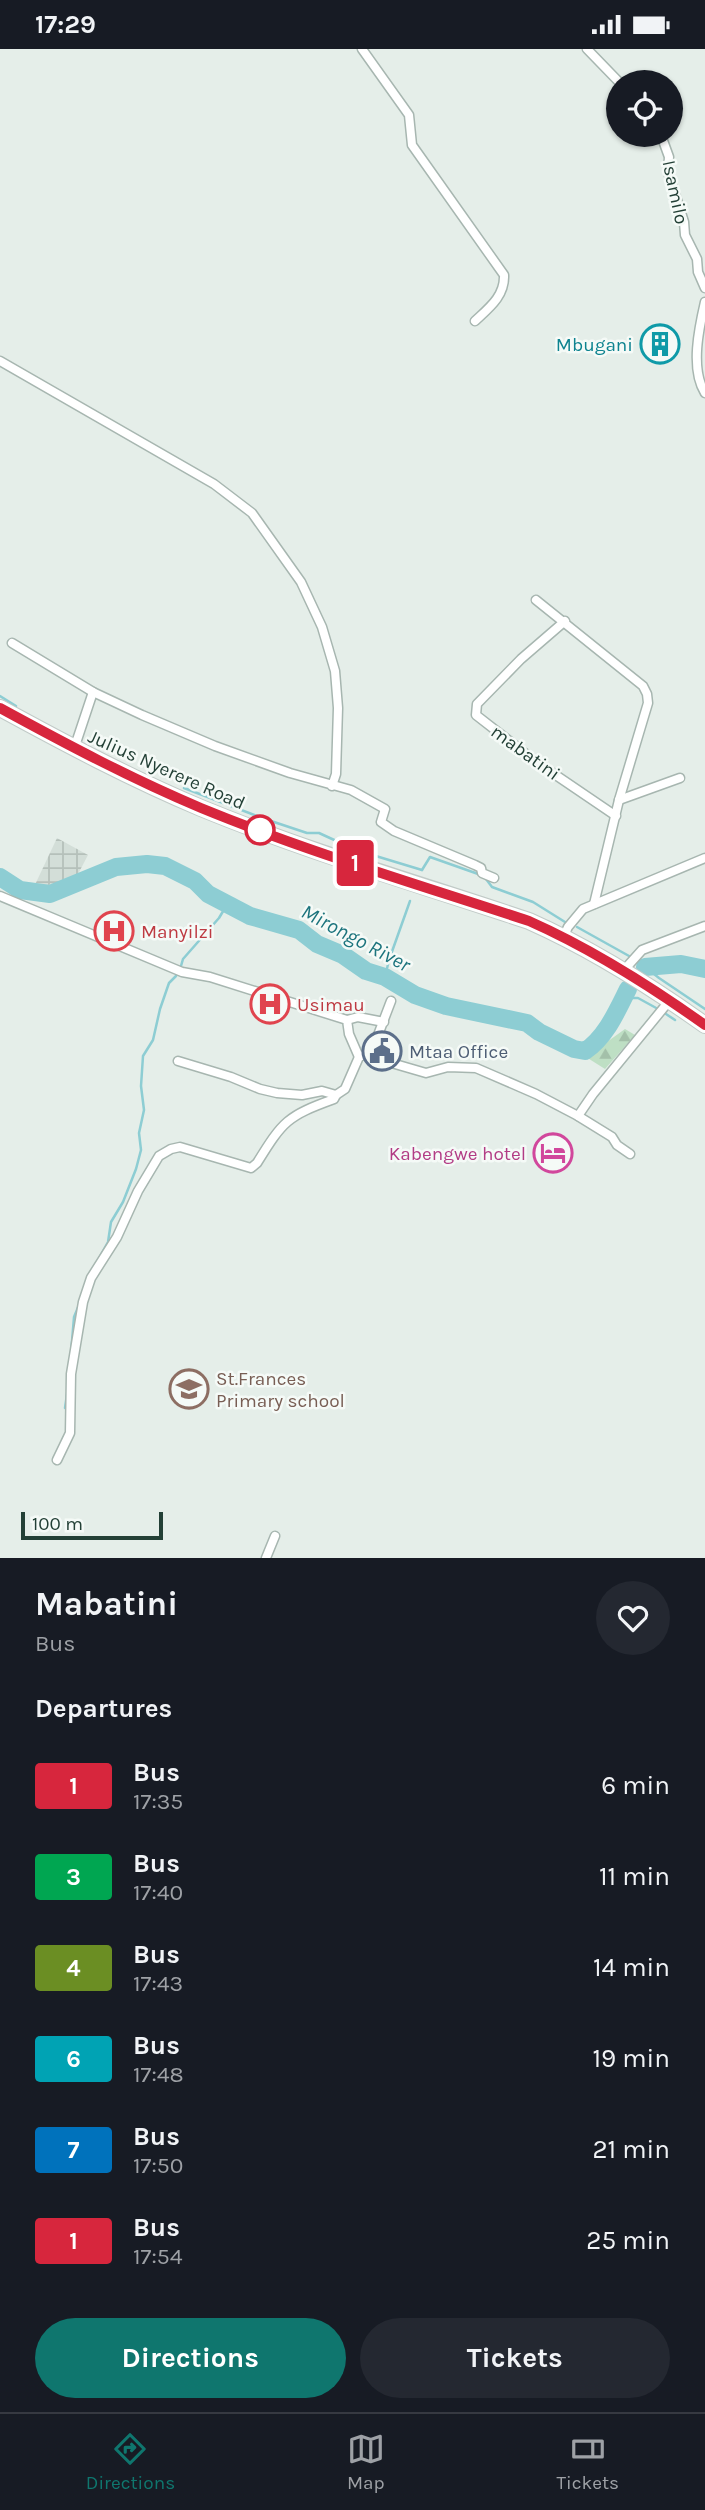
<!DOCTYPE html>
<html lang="en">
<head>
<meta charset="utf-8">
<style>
	:root { --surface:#171b24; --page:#242831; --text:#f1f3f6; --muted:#9ea1a6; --line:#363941; --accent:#0f766e }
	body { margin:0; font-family:Karla,sans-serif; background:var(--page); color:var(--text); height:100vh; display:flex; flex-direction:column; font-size:26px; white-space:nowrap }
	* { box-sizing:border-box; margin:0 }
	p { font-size:23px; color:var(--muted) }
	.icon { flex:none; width:38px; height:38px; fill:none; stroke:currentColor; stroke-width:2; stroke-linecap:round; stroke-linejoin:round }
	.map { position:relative; height:1509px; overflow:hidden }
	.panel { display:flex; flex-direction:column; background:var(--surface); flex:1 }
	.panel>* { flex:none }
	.badge { padding:0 14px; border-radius:5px; font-size:24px; line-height:46px }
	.fabs { position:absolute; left:606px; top:21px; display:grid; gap:14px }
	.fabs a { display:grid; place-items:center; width:77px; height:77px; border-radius:50%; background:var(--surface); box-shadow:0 2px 5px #0004; font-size:35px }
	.scale { position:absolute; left:21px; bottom:18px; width:142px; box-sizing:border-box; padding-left:7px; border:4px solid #234036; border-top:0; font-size:19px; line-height:24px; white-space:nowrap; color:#234036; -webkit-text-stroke:5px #f5faf7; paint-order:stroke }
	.map>.badge { position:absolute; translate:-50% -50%; box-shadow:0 0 0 4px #fff }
	h2 { padding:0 35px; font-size:26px; line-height:63px }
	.round { display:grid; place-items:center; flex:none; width:74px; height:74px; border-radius:37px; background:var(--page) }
	.head { display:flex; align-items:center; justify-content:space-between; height:119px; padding:0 35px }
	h1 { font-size:33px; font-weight:700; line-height:52px }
	.cta { display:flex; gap:14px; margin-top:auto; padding:14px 35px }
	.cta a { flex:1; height:80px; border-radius:42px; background:var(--accent); color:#fff; font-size:28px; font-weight:700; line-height:80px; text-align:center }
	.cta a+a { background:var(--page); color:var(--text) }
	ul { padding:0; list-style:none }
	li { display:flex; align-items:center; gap:21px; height:91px; padding:0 35px }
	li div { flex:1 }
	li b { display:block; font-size:26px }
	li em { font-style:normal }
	li .badge { min-width:77px; font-weight:700; text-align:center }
	.status { display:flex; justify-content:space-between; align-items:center; height:49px; padding:0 35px; background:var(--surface); direction:ltr }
	.status svg { height:19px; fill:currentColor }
	.tabs { display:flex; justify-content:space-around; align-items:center; height:98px; border-top:2px solid var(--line); background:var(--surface); font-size:19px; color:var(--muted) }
	.tabs a { display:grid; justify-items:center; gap:4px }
	.tabs .selected { color:var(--accent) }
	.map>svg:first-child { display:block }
	.industrial { fill:url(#industrial-grid) }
	.forest { fill:url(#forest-firs) }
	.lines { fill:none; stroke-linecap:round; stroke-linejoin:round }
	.stream { stroke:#8dcdd3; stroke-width:2.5 }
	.river { stroke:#8dcdd3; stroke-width:18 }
	.minor-casing { stroke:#a7b6b0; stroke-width:11 }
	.trunk-casing { stroke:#c1cac7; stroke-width:18 }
	.minor { stroke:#fff; stroke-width:8 }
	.trunk { stroke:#4c8876; stroke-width:14 }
	.line-casing { stroke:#fff; stroke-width:16 }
	.line { stroke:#d7263d; stroke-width:10 }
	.stop-dot { fill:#fff; stroke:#d7263d; stroke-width:3.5 }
	.labels { text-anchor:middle; stroke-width:5; stroke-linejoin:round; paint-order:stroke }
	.street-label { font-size:19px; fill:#234036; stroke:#f5faf7 }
	.culture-label { font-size:19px; fill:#0d838f; stroke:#f5faf7; text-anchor:end }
	.health-label { font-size:19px; fill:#be3a42; stroke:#f5faf7; text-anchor:start }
	.service-label { font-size:19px; fill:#4e5e75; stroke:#f5faf7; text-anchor:start }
	.hotel-label { font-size:19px; fill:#b23c85; stroke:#f5faf7; text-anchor:end }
	.education-label { font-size:19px; fill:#785e54; stroke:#f5faf7; text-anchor:start }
	.water-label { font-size:21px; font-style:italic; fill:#1c747d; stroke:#f5faf7 }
</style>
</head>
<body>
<div class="status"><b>17:29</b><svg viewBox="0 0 49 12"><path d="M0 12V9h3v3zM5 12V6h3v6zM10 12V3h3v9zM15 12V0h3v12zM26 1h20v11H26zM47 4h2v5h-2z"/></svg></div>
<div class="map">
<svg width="705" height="1509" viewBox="0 0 705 1509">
	<defs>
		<pattern id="industrial-grid" width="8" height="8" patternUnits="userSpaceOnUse" patternTransform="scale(1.75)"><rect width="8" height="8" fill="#d3ded8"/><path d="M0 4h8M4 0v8" fill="none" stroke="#b5c0ba"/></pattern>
		<pattern id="forest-firs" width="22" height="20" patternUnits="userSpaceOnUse" patternTransform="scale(1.75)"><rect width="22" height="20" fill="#bedfc4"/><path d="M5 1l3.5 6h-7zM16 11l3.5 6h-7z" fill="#a3c0a9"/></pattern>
	</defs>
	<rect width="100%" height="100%" fill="#e5eee9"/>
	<path class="industrial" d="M 57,789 L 88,806 L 76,829 L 33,840 Z"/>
	<path class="forest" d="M 625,980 L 635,986 L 605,1020 L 586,1008 Z"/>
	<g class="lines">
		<g class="stream">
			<path d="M 0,647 L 16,657"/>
			<path d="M 184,739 L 265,770 L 307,784 L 319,784 L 356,801 L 422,821"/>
			<path d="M 422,821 L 430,808 L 481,826"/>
			<path d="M 486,830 L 492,838 L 533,853 L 565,873"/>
			<path d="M 577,878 L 647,917"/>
			<path d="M 181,917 L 183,910 L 219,869 L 228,854"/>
			<path d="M 652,917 L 654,925 L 659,929 L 705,960"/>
			<path d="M 385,928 L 389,911 L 410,852"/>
			<path d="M 623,949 L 638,949 L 658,960"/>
			<path d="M 666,965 L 675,971"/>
			<path d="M 98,1211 L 108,1193 L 111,1173 L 123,1153 L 136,1120 L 141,1101 L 139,1084 L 144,1061 L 141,1037 L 143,1007 L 153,991 L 160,960 L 169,934 L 176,927"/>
			<path d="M 71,1304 L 74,1268 L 79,1256"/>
			<path d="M 65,1359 L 67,1345"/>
		</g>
		<g class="river">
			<path d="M 0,828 L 20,841 L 50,845 L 116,818 L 147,815 L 165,817 L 195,832 L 208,845 L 250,867 L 299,881 L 317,895 L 343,906 L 366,922 L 385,928 L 415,946 L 446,957 L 527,974 L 539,983 L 574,1000 L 585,1002 C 606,988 617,962 628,940"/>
			<path d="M 645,918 L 681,915 L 705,920"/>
		</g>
		<g class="minor-casing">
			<g id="minor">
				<path d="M 362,0 L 409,66 L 412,96 L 504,226 C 505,247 489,259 475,272"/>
				<path d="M 587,0 L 619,33"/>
				<path d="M 661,86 L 669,108 L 668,123 L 684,173 L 685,186 L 697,210 L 698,223 L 705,239"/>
				<path d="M 705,253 C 699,279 690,320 705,344"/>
				<path d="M 0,312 L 214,435 L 252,464 L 301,533 L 322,578 L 335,622 L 338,659 L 336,725 L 332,737"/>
				<path d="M 536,551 L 643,637 L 647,645 L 648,654 L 619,751 L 594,855"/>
				<path d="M 565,572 L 521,610 L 477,655 L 476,666 L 535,712 L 616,767"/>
				<path d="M 12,594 L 93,643 L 142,666 L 215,697 L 290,724 L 351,741 L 385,760 L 381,773 L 394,782 L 475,816 L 481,819 L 482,824 L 494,829"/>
				<path d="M 74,700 L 93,643"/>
				<path d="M 619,751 L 680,729"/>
				<path d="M 0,847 L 182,923 L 210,928 L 347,971 L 349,985 L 359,1008"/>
				<path d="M 564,887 L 568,878 L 583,860 L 705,809"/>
				<path d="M 624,921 L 642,901 L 705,877"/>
				<path d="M 347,971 L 358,968 L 384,973"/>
				<path d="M 370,1007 L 391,952"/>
				<path d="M 178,1012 L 231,1028 L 260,1040 L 277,1044 L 302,1046 L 322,1042 L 336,1046 L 345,1040 L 359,1008 L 364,1006 L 426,1024 L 448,1018 L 476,1019 L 536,1045 L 578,1067 L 612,1088 L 617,1096 L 630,1105"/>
				<path d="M 578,1067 L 593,1045 L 670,951"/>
				<path d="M 57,1411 L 70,1384 L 71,1325 L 83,1253 L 91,1229 L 117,1188 L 138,1142 L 159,1107 L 171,1100 L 180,1098 L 251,1119 L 257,1114 C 283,1072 287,1067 334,1050 L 336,1046"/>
				<path d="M 266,1509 L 275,1487"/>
			</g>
		</g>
		<g class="trunk-casing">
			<path id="trunk" d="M 0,659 C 66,695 132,730 201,759 C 308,803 420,835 529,872 C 592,900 649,936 705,976"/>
		</g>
		<use href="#minor" class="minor"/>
		<use href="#trunk" class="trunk"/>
	</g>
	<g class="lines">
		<g class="line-casing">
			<path id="line" d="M 0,659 C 66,695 132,730 201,759 C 308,803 420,836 529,872 C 592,900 649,936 705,976"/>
		</g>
		<use href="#line" class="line"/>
	</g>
	<defs>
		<g id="building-ring" transform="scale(2.0125)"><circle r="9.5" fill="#f5faf7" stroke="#0f9aa8" stroke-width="1.5"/><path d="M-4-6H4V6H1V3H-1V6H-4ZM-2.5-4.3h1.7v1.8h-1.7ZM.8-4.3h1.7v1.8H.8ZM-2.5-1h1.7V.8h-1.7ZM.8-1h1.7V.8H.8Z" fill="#0f9aa8"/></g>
		<g id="hospital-ring" transform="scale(2.0125)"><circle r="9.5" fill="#f5faf7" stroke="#e0444e" stroke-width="1.5"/><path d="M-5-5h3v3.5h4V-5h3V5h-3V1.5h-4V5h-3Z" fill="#e0444e"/></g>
		<g id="civic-ring" transform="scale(2.0125)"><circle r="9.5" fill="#f5faf7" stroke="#5c6f8a" stroke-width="1.5"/><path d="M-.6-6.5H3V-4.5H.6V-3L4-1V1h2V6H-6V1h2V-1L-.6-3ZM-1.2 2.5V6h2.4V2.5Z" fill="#5c6f8a"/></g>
		<g id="hotel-ring" transform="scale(2.0125)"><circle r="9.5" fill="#f5faf7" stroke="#d1479c" stroke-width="1.5"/><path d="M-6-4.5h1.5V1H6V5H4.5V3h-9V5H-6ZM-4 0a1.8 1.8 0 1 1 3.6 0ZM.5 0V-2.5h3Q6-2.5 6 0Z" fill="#d1479c"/></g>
		<g id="school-ring" transform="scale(2.0125)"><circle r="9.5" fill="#f5faf7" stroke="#8d6e63" stroke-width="1.5"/><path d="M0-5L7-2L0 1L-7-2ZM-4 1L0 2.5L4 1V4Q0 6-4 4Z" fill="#8d6e63"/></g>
	</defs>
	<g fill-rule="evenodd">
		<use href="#building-ring" x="660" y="295"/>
		<use href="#hospital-ring" x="114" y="882"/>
		<use href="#hospital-ring" x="270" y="955"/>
		<use href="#civic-ring" x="382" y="1002"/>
		<use href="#hotel-ring" x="553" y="1104"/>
		<use href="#school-ring" x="189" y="1340"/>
	</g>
	<circle class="stop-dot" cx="260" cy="781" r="14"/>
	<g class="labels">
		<g class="street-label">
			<text transform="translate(676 143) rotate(78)" y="7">Isamilo</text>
			<text transform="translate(526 703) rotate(36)" y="7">mabatini</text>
			<text transform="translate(167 720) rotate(24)" y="7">Julius Nyerere Road</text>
		</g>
		<g class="culture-label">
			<text x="633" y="302">Mbugani</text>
		</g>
		<g class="health-label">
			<text x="141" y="889">Manyilzi</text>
			<text x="297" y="962">Usimau</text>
		</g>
		<g class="service-label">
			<text x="409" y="1009">Mtaa Office</text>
		</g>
		<g class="hotel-label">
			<text x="526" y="1111">Kabengwe hotel</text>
		</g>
		<g class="education-label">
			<text x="216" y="1336">St.Frances<tspan x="216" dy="22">Primary school</tspan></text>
		</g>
		<g class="water-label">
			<text transform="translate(356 889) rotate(28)" y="7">Mirongo River</text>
		</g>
	</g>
</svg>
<div class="fabs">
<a><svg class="icon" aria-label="locate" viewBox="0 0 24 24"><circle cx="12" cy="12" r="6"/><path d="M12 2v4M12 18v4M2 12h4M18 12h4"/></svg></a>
</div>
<div class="scale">100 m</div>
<b class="badge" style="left:355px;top:814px;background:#d7263d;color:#fff">1</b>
</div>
<section class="panel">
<div class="head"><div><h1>Mabatini</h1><p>Bus</p></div><a class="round"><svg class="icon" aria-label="heart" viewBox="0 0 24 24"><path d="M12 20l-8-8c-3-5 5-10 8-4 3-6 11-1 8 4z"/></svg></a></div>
<h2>Departures</h2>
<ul>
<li><span class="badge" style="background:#d7263d;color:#fff">1</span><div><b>Bus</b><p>17:35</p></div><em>6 min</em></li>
<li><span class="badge" style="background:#00a651;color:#fff">3</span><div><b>Bus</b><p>17:40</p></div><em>11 min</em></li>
<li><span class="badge" style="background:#6b8e23;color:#fff">4</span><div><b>Bus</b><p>17:43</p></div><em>14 min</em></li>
<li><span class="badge" style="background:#00a3b4;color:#fff">6</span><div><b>Bus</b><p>17:48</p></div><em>19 min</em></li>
<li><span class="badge" style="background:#0072bc;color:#fff">7</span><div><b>Bus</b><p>17:50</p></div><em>21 min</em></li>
<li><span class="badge" style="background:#d7263d;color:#fff">1</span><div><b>Bus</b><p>17:54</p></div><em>25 min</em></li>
</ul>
<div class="cta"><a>Directions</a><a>Tickets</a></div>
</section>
<nav class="tabs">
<a class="selected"><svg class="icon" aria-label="directions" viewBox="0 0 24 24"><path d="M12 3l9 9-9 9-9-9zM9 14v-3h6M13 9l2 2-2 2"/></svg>Directions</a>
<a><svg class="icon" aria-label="map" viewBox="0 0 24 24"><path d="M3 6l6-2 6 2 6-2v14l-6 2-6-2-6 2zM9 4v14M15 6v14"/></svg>Map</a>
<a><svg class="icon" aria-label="tickets" viewBox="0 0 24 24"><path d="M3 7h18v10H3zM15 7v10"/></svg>Tickets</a>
</nav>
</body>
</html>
